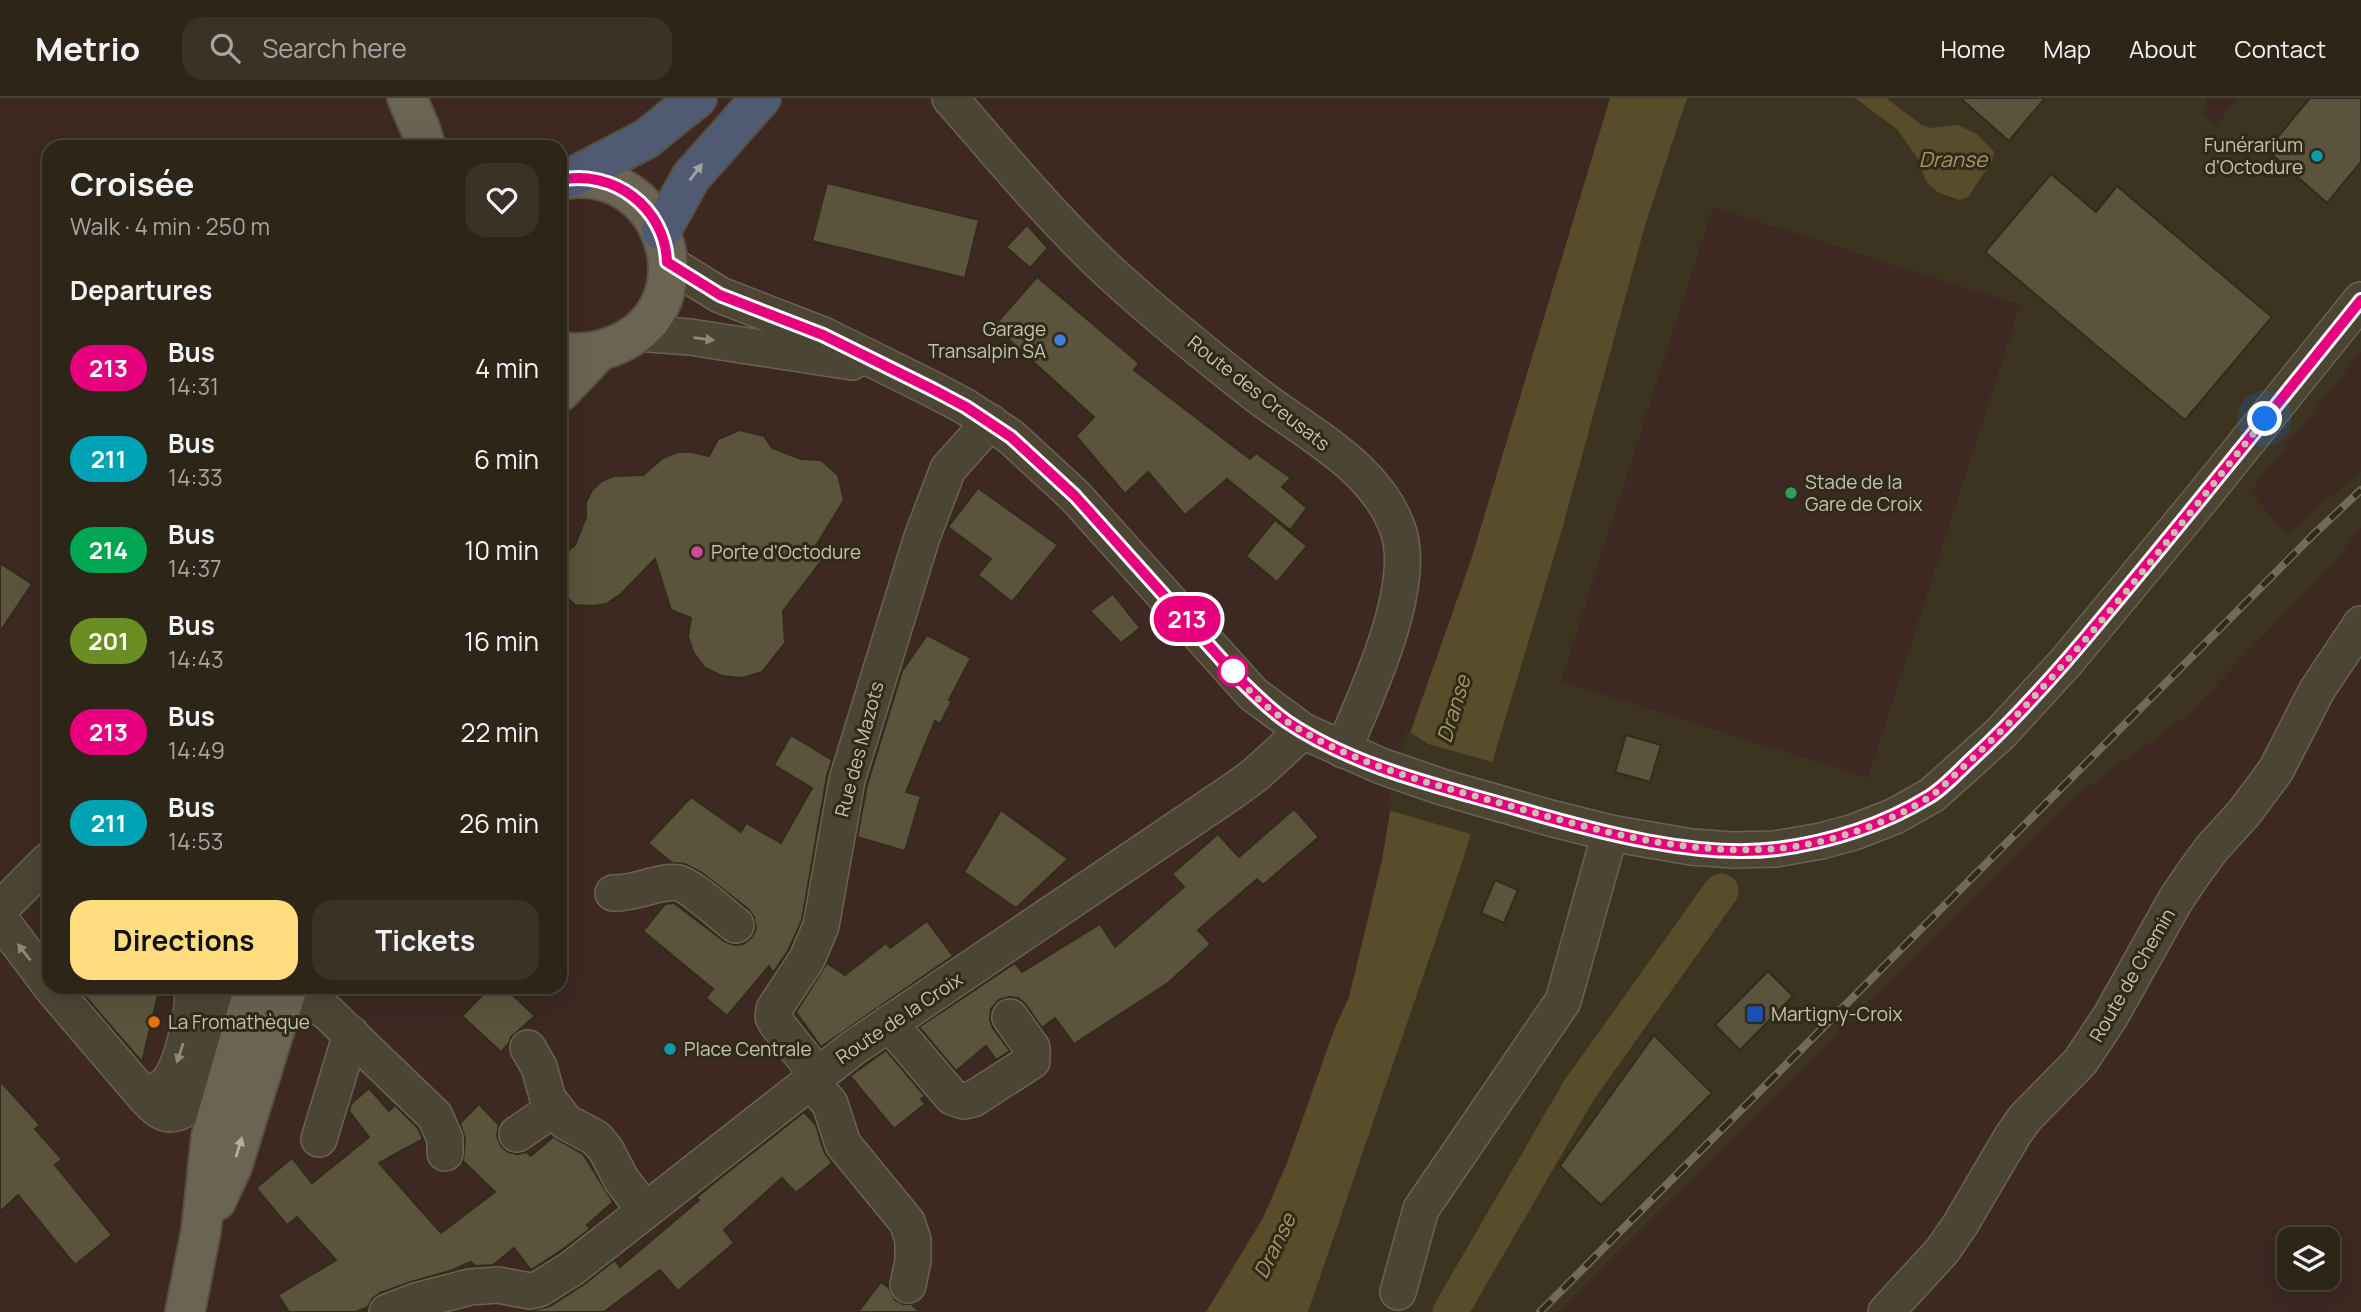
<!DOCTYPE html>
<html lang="en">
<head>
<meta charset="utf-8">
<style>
	:root { --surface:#2d2618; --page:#393225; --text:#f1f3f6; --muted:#a7a5a2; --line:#484337; --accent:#ffdc7d }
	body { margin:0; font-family:Manrope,sans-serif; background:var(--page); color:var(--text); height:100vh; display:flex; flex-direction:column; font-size:26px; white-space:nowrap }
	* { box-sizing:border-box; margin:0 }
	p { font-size:23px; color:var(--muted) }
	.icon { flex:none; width:38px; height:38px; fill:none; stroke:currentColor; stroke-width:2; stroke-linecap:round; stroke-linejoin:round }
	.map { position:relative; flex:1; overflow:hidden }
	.sheet { position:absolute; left:42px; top:42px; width:525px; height:854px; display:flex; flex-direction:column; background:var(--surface); border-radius:21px; box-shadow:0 7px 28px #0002,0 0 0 2px var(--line) }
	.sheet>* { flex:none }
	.badge { padding:0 14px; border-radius:23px; font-size:24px; line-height:46px }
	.buttons { position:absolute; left:2277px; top:1129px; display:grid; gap:14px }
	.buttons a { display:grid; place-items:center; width:63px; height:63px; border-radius:14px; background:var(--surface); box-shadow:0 7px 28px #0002,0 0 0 2px var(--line); font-size:35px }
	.you { position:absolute; width:35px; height:35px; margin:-18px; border:5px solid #fff; border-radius:50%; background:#1a73e8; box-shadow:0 0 0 10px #1a73e833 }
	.map>.badge { position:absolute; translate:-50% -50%; box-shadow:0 0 0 4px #fff }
	h2 { padding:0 28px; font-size:26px; line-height:63px }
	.round { display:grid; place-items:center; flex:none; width:74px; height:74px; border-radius:21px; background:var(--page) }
	.summary { display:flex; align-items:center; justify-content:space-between; height:119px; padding:0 28px }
	h1 { font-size:33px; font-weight:700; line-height:52px }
	.button { display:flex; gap:14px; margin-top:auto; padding:14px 28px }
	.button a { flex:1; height:80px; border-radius:21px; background:var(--accent); color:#111; font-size:28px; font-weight:700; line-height:80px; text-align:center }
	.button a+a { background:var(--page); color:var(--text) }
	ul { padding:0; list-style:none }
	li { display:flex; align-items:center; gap:21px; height:91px; padding:0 28px }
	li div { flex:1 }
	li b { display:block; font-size:26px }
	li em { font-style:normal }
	li .badge { min-width:77px; font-weight:700; text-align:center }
	header { display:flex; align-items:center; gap:42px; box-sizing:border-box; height:98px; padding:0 35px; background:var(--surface); border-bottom:2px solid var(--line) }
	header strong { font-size:33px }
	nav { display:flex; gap:38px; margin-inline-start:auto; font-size:24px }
	.search { width:490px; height:63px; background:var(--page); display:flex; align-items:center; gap:18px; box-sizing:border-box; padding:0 24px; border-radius:21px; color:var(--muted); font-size:26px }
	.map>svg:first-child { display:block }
	.green { fill:#3d2822; fill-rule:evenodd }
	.water { fill:#594c2a }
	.pier { fill:#3c3320 }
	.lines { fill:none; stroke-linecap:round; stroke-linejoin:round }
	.canal { stroke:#594c2a; stroke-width:35 }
	.building { fill:#5b533c; stroke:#322c1b; stroke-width:2 }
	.minor-casing { stroke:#696352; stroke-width:38 }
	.major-casing { stroke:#585140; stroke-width:42 }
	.highway-casing { stroke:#56503f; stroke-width:42 }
	.minor { stroke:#4c4534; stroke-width:35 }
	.major { stroke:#6c6452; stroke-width:38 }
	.highway { stroke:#505a72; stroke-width:38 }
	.rail-casing { stroke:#736b56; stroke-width:8 }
	.rail { stroke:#302a19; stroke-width:5; stroke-dasharray:16; stroke-linecap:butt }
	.oneway { fill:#a4a29d }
	.oneway2 { fill:#908978 }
	.oneway3 { fill:#b6ae9c }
	.line-casing { stroke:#fff; stroke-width:16 }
	.line { stroke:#e6007e; stroke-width:10 }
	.walk { stroke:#c8c1af; stroke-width:7; stroke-dasharray:0 12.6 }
	.culture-dot { fill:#0f9aa8; stroke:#302a19; stroke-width:2.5 }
	.shop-dot { fill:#3f7fe0; stroke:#302a19; stroke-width:2.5 }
	.leisure-dot { fill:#2e9e5b; stroke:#302a19; stroke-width:2.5 }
	.hotel-dot { fill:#d1479c; stroke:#302a19; stroke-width:2.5 }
	.stop-dot { fill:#fff; stroke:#e6007e; stroke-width:3.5 }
	.transit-dot { fill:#1a4fb4; stroke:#302a19; stroke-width:2.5 }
	.food-dot { fill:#e8710a; stroke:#302a19; stroke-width:2.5 }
	.labels { text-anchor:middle; stroke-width:6; stroke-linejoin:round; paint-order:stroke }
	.poi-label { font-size:19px; fill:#c8c1af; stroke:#302a19; text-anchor:start }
	.street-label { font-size:19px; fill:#c8c1af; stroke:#302a19 }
	.water-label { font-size:21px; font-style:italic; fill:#aa9565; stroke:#302a19 }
</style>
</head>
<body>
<header>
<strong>Metrio</strong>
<div class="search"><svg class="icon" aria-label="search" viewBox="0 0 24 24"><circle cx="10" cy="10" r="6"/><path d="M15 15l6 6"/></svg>Search here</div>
<nav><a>Home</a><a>Map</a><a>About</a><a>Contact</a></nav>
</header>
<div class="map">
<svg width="2361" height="1214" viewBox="0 0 2361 1214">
	<rect width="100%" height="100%" fill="#3c3320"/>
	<g class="green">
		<path d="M 0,0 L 1653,0 L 1253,1214 L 0,1214 ZM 49,49 L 560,49 L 560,889 L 49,889 Z"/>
		<path d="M 2207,0 L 2238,0 L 2216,27 L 2204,17 Z"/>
		<path d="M 1713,109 L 2020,207 L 1868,680 L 1561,583 Z"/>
		<path d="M 2361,254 L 2361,373 L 2287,436 L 2250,394 Z"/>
		<path d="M 2361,430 L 2361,1214 L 1558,1214 L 2068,704 L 2186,618 L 2330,469 ZM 2289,1141 L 2328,1141 L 2328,1180 L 2289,1180 Z"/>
	</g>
	<g class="water">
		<path d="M 1610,0 L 1687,0 L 1646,124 L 1561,435 L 1463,762 L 1308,1214 L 1206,1214 L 1263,1120 L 1287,1065 L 1334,932 L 1349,899 L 1382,762 L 1397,672 L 1471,462 Z"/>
		<path d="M 1855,0 L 1886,0 L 1920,26 L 1930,30 L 1958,27 L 1977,36 L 1994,54 L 1992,63 L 1968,99 L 1960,102 L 1939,95 L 1927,85 L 1917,59 L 1897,31 Z"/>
	</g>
	<path class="pier" d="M 1407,632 L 1428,646 L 1496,665 L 1474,737 L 1388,712 L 1393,672 Z"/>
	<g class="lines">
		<path class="canal" d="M 1450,1214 L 1579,992 L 1721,793"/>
	</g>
	<g class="building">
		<path d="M 1960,0 L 2045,0 L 2009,43 Z"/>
		<path d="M 2310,0 L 2361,0 L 2361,64 L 2327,105 L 2267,52 Z"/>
		<path d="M 2051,76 L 2096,114 L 2117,88 L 2272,219 L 2185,322 L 1985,154 Z"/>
		<path d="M 827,85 L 979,122 L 965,180 L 812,143 Z"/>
		<path d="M 1027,127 L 1048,150 L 1030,170 L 1006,149 Z"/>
		<path d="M 1037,179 L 1139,265 L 1134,272 L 1250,361 L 1256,355 L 1291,380 L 1282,389 L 1307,410 L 1290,432 L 1227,381 L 1185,417 L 1148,374 L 1125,396 L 1076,338 L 1094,319 L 994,228 Z"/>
		<path d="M 740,332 L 764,338 L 772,350 L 801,361 L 821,362 L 838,377 L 844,402 L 814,451 L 832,449 L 783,513 L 785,545 L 762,574 L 743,580 L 722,578 L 705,570 L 693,554 L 688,538 L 691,520 L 671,512 L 655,461 L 621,496 L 606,506 L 592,508 L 575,507 L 565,498 L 560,488 L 560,465 L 563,457 L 575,447 L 586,419 L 586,404 L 592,392 L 602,383 L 614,378 L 643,377 L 663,360 L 677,354 L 692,354 L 709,358 L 718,341 Z"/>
		<path d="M 978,390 L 1058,447 L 1012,504 L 978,477 L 991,461 L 948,429 Z"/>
		<path d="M 1275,422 L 1307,448 L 1277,484 L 1246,458 Z"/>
		<path d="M 0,465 L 32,486 L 0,534 Z"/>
		<path d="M 1113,496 L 1140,530 L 1121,545 L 1090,513 Z"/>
		<path d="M 927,537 L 971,560 L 949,602 L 952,603 L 940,626 L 935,623 L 906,694 L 921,698 L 905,753 L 857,739 L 867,687 L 902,573 Z"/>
		<path d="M 791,637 L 832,662 L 827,678 L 802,822 L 789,851 L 773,875 L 769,868 L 727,918 L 706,900 L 713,891 L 643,833 L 665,806 L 674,805 L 724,843 L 734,847 L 743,846 L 751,840 L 756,831 L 754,819 L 748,811 L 702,775 L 685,766 L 672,765 L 648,745 L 691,699 L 741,734 L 746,725 L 781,745 L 812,690 L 774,667 Z"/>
		<path d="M 1626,637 L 1661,647 L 1650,684 L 1615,674 Z"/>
		<path d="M 1294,711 L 1319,739 L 1263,787 L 1257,781 L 1198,832 L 1211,846 L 1168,885 L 1074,946 L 1055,920 L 1042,930 L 1026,907 L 1018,900 L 1009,899 L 999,902 L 991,911 L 990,922 L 993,930 L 1010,953 L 996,962 L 986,948 L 956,973 L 919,929 L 1015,865 L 1022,874 L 1100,826 L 1115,849 L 1184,789 L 1172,776 L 1218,736 L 1239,759 Z"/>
		<path d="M 1001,712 L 1068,761 L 1016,810 L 964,774 Z"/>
		<path d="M 1495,782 L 1518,792 L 1504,825 L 1481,815 Z"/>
		<path d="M 927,823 L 953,858 L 821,949 L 796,914 L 827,865 L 845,877 L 886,845 L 890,850 Z"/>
		<path d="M 1768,873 L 1793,898 L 1740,952 L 1715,927 Z"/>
		<path d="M 77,889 L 160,889 L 142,964 Z"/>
		<path d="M 490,889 L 504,889 L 535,918 L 511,939 L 509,945 L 501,954 L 462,918 Z"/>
		<path d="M 1654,937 L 1712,995 L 1601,1107 L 1560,1068 Z"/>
		<path d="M 886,952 L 925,998 L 921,1001 L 925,1006 L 894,1031 L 850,978 Z"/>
		<path d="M 0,983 L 40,1027 L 35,1031 L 62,1061 L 55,1067 L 112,1137 L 75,1167 L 18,1097 L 0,1114 Z"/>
		<path d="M 369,990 L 389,1013 L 395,1007 L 418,1030 L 423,1041 L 379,1065 L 441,1135 L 495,1094 L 463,1063 L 465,1041 L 460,1025 L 479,1006 L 499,1027 L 497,1038 L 501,1048 L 508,1054 L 518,1056 L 526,1054 L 531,1058 L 553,1039 L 583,1056 L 613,1104 L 587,1127 L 590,1131 L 559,1154 L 531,1172 L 514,1150 L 493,1167 L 475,1168 L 471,1164 L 450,1173 L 411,1184 L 380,1195 L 372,1201 L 368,1209 L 356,1214 L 289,1214 L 278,1197 L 336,1162 L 297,1119 L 287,1127 L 256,1090 L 292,1060 L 312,1085 L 369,1039 L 349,1013 L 351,1006 Z"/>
		<path d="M 804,1014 L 816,1027 L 824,1053 L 832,1065 L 796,1095 L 782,1080 L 724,1132 L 734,1145 L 678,1193 L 660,1172 L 604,1214 L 527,1214 L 550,1208 L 583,1187 L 615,1162 L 620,1169 L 699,1102 L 696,1100 L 709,1089 Z"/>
		<path d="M 881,1184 L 889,1190 L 895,1202 L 903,1206 L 911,1206 L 920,1214 L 858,1214 Z"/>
	</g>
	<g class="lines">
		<g class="minor-casing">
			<g id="minor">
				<path d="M 950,0 C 1003,61 1055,124 1115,179 C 1159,219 1206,257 1253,294 C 1304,334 1379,369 1399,435 C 1416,493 1366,598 1343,652"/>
				<path d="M 667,164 L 720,197 L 823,237 L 934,292 L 966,309 L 1011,339 L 1075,398 L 1253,596 L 1303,633 L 1381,668 L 1442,689 L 1550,720 L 1610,735 L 1691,749 L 1733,752 L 1775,751 L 1821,743 L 1854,734 L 1895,718 L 1932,697 L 2000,636 L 2067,563 L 2201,401 L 2361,202"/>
				<path d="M 636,235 L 690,239 L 852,264"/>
				<path d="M 613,795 C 635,796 660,782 678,785 C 690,787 724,818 736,827"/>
				<path d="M 0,811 L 49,762"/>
				<path d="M 0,821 L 49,886"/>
				<path d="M 51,889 L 145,999 C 153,995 162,991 168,984 C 182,968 195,911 192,889"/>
				<path d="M 288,891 L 327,914 L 435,1018 L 445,1041 L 445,1055"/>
				<path d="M 889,925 L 952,999 L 963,1003 L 973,1001 L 1032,963 L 1032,950 L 1010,919"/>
				<path d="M 528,950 L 539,969 L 548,1001 L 566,1024 L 596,1040 L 606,1052 L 621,1081 L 645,1113"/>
				<path d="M 817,976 L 777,926 L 773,919 L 774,911 L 807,861 L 821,828 L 847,682 L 922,439 L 948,371 L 990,324"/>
				<path d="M 810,982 L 830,1006 L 843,1046 L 907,1124 L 913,1142 L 913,1163 L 908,1187"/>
				<path d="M 145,999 C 161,1016 170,1023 191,1007 L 227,889"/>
				<path d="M 517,1036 L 555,1010"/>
				<path d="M 319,1041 L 351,936"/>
				<path d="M 1398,1194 L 1421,1111 L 1563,903 L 1610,735"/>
				<path d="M 387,1214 L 416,1203 L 470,1189 L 498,1187 L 530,1193 L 539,1191 L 571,1171 L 853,950 L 1233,693 L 1255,677 L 1303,633"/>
				<path d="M 1886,1214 L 1942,1153 L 1960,1127 L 2013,1037 L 2025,1020 L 2080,964 L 2110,919 L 2175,803 L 2193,776 L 2213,749 L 2244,715 L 2276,672 L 2317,592 L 2361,526"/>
			</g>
		</g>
		<g class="major-casing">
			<g id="major">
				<path d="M 407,0 L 420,30 L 426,49"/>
				<path d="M 560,82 C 664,61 711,205 618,246 C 600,254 579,257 560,253"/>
				<path d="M 560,294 L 599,253"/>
				<path d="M 216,1103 L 232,1069 L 288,889"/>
				<path d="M 185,1214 L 201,1133 L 211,1039 L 254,889"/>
			</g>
		</g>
		<g class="highway-casing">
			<g id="highway">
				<path d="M 573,79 L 646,41 L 697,0"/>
				<path d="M 661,133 L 691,79 L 761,0"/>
			</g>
		</g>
		<use href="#minor" class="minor"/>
		<use href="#major" class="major"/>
		<use href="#highway" class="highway"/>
		<g class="rail-casing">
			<path id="rail" d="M 1540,1214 L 2314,436 L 2361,392"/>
		</g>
		<use href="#rail" class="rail"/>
	</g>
	<defs><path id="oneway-solid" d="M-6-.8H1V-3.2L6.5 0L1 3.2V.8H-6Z" transform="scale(1.75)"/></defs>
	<use class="oneway" href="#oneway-solid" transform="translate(696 74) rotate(-53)"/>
	<g class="oneway2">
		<use href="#oneway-solid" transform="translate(704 241) rotate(7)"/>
		<use href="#oneway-solid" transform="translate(24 854) rotate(-128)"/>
		<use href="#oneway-solid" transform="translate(180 955) rotate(108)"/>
	</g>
	<use class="oneway3" href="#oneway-solid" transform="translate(239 1049) rotate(-73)"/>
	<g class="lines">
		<g class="line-casing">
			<path id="line" d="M 560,82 C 613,71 665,109 667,164 L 720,197 L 823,237 L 934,292 L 966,309 L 1011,339 L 1075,398 L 1239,581 C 1254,596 1269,611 1286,623 C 1355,670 1443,689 1522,712 C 1598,734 1698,761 1777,751 C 1830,744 1883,727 1929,699 C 1944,690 1958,674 1971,662 C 2019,618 2062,569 2104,518 C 2191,414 2276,308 2361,202"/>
		</g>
		<use href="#line" class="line"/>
		<path class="walk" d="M 1233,573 C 1289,649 1406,679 1493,703 C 1584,729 1676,757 1771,751 C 1822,748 1889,726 1931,698 C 1941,691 1950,681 1959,673 C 1984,650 2008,627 2031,602 C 2114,513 2189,416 2265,321"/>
	</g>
	<g class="culture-dot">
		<circle cx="2317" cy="58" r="7"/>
		<circle cx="670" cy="951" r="7"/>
	</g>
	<circle class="shop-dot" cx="1060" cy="242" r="7"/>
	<circle class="leisure-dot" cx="1791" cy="395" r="7"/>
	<circle class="hotel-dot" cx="697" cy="454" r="7"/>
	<circle class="stop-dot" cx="1233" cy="573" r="14"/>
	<rect class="transit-dot" x="1746" y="907" width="18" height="18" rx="3.5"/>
	<circle class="food-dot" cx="154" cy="924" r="7"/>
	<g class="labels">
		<g class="poi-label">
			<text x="2303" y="54" text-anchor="end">Funérarium<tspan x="2303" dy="22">d'Octodure</tspan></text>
			<text x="1046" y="238" text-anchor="end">Garage<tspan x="1046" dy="22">Transalpin SA</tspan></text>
			<text x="1805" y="391">Stade de la<tspan x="1805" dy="22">Gare de Croix</tspan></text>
			<text x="711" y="461">Porte d'Octodure</text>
			<text x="1771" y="923">Martigny-Croix</text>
			<text x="168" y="931">La Fromathèque</text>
			<text x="684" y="958">Place Centrale</text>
		</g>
		<g class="street-label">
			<text transform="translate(1259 295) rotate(38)" y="7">Route des Creusats</text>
			<text transform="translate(859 651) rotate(-75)" y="7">Rue des Mazots</text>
			<text transform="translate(2132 877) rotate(-60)" y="7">Route de Chemin</text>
			<text transform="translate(899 920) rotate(-34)" y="7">Route de la Croix</text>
		</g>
		<g class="water-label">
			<text x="1953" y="69">Dranse</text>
			<text transform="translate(1454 611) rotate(-73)" y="7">Dranse</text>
			<text transform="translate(1275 1148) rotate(-64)" y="7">Dranse</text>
		</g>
	</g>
</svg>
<div class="buttons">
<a><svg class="icon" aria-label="layers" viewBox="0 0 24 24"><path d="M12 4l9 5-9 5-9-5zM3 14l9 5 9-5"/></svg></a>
</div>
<div class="you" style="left:2265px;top:321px"></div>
<b class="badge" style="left:1187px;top:521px;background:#e6007e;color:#fff">213</b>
<section class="sheet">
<div class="summary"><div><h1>Croisée</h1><p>Walk · 4 min · 250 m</p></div><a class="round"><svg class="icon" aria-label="heart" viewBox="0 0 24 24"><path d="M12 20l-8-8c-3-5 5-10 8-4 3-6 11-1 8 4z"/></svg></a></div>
<h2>Departures</h2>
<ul>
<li><span class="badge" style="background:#e6007e;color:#fff">213</span><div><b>Bus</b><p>14:31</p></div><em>4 min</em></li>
<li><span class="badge" style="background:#00a3b4;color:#fff">211</span><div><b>Bus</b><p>14:33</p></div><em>6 min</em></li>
<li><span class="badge" style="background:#00a651;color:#fff">214</span><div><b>Bus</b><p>14:37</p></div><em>10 min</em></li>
<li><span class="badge" style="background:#6b8e23;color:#fff">201</span><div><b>Bus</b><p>14:43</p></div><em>16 min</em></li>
<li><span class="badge" style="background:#e6007e;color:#fff">213</span><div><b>Bus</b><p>14:49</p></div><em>22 min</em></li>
<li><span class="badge" style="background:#00a3b4;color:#fff">211</span><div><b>Bus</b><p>14:53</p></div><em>26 min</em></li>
</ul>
<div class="button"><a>Directions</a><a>Tickets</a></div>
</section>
</div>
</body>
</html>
